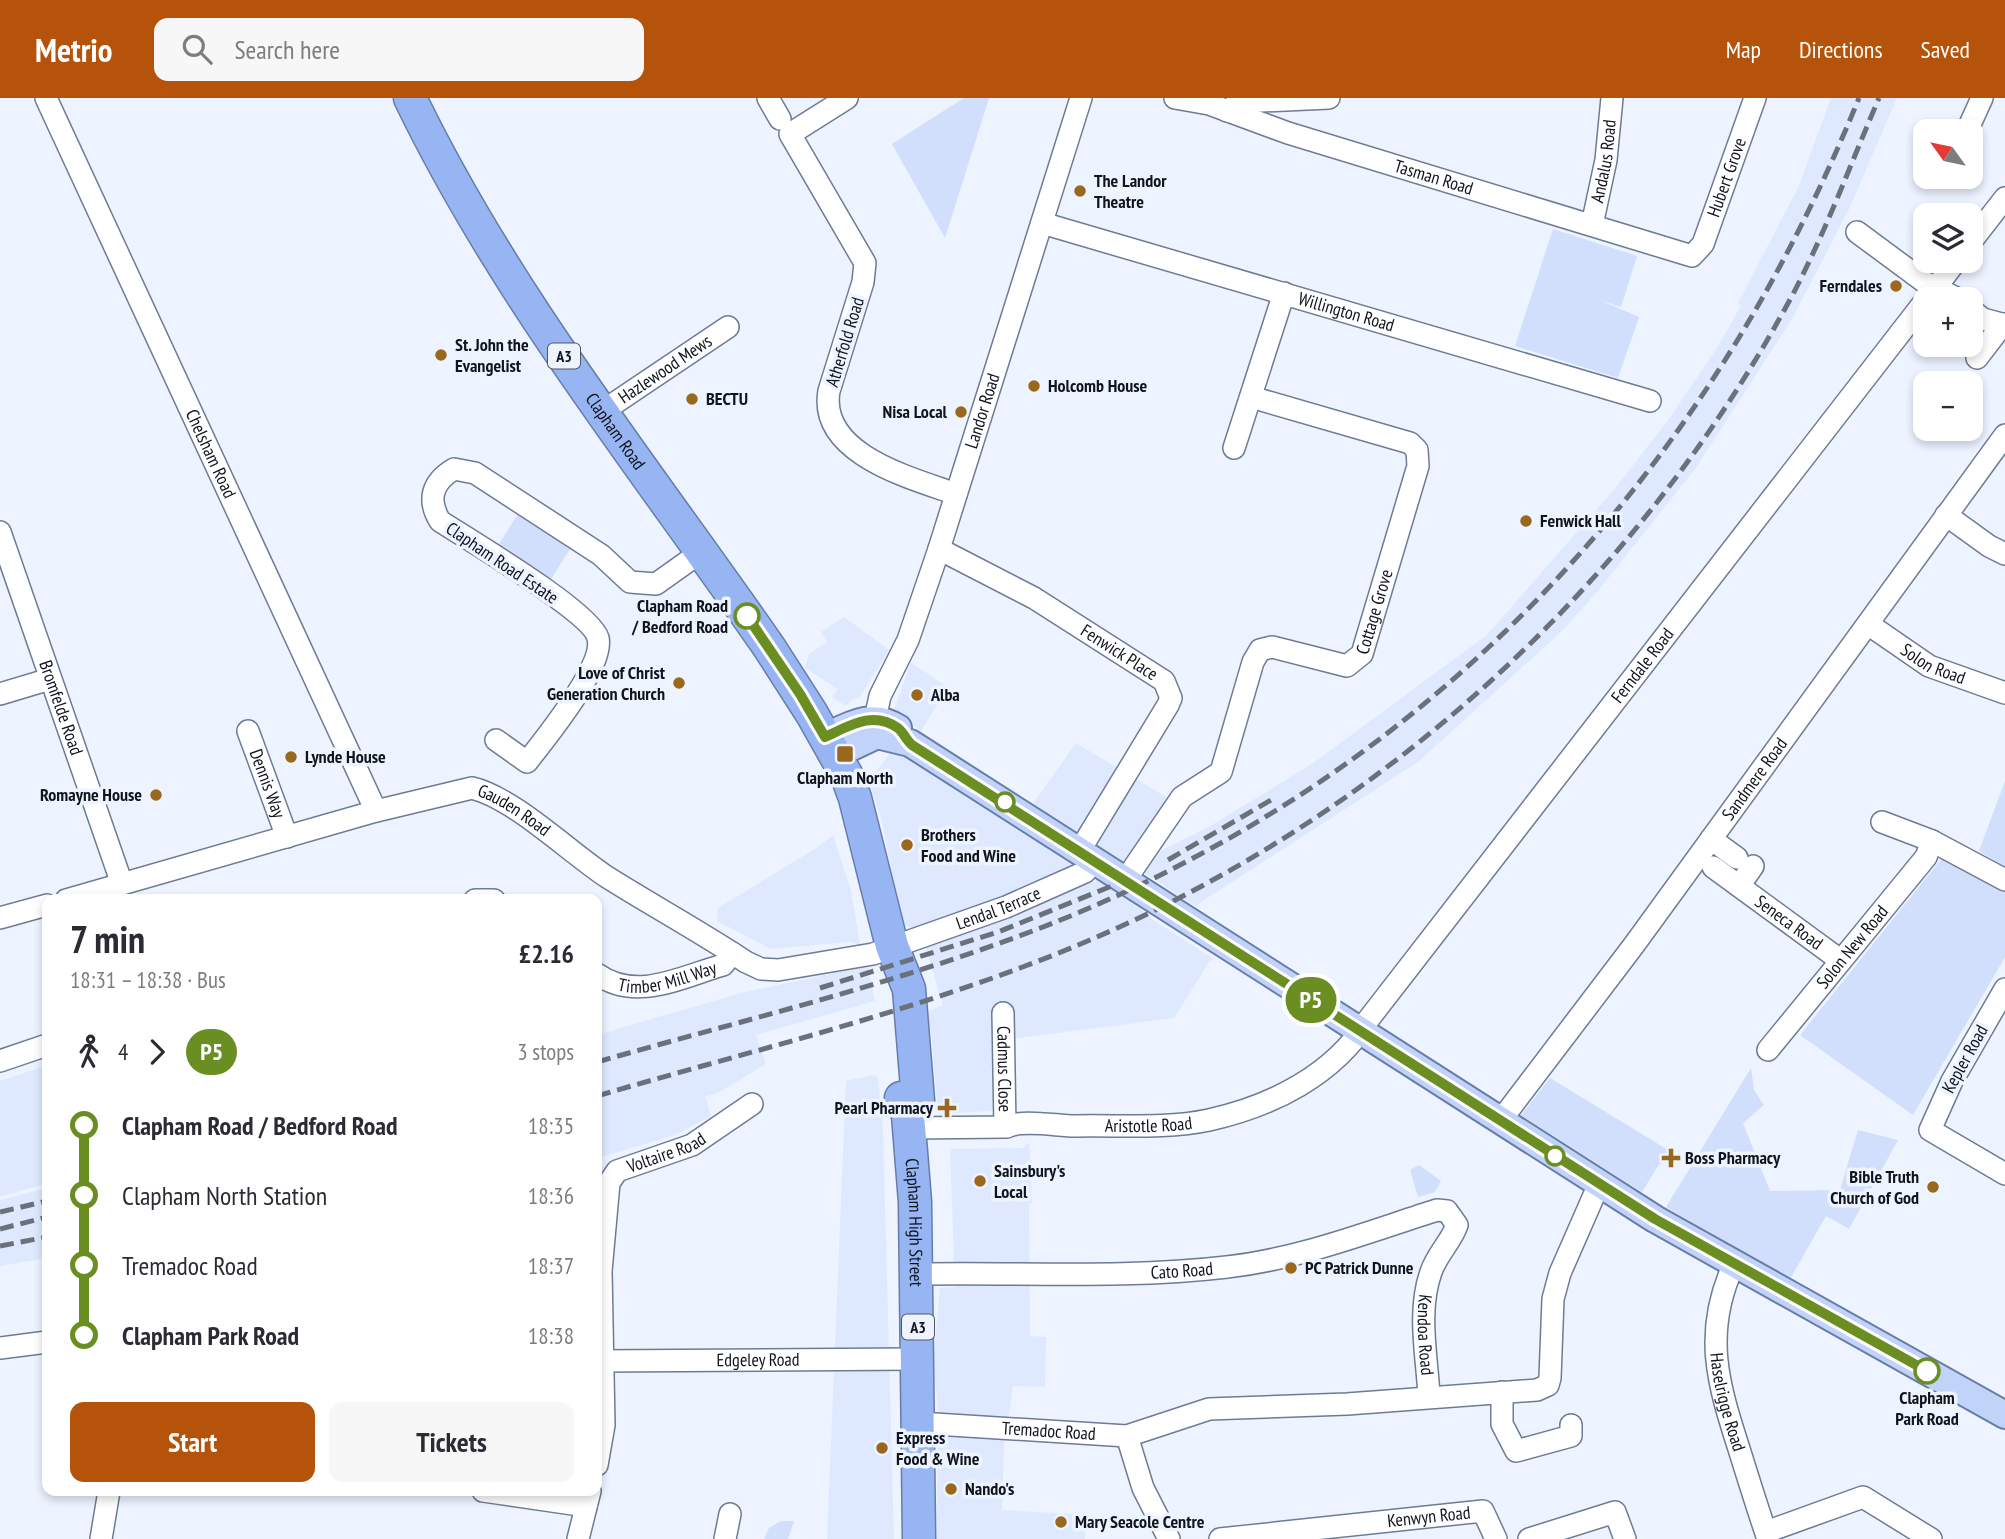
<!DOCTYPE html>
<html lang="en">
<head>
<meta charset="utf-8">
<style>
	:root { --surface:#fff; --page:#f7f7f7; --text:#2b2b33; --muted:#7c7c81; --accent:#b45309 }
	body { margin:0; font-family:"PT Sans Narrow",sans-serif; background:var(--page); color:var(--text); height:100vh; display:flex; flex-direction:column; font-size:26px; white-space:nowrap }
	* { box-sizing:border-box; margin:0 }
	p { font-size:23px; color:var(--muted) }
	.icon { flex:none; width:38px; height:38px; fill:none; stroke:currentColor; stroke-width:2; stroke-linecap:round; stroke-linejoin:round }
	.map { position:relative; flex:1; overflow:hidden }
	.details { position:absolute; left:42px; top:796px; width:560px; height:602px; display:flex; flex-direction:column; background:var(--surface); border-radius:14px; box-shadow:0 4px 10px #0003 }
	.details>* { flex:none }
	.badge { padding:0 14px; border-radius:23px; font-size:24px; line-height:46px }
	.needle { width:46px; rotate:303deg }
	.controls { position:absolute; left:1913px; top:21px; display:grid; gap:14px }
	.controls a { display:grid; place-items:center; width:70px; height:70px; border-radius:14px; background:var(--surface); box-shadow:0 4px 10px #0003; font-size:35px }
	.map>.badge { position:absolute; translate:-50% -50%; box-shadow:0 0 0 4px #fff }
	.legs { display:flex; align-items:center; gap:10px; height:77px; padding:0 28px; font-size:23px }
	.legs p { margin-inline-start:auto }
	.summary { display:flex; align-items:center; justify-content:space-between; height:119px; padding:0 28px }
	h1 { font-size:38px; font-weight:800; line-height:52px }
	.button { display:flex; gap:14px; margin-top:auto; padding:14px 28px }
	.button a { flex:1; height:80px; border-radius:14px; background:var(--accent); color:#fff; font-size:28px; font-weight:800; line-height:80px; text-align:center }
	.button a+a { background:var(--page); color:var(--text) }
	ul { padding:0 28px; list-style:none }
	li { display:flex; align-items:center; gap:24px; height:70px; font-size:26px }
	li i { display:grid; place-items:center; width:10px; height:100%; margin:0 9px; background:currentColor }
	li i::after { content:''; width:18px; height:18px; margin:-9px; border:5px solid; border-radius:50%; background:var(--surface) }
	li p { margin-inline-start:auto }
	li:first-child i { background:linear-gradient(#0000 50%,currentColor 0) }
	li:last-child i { background:linear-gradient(currentColor 50%,#0000 0) }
	header { display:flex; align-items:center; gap:42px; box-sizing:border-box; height:98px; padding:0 35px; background:var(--accent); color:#fff }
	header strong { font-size:33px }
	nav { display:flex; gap:38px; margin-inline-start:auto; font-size:24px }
	.search { width:490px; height:63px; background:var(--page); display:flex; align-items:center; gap:18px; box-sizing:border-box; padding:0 24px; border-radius:14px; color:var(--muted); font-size:26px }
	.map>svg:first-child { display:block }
	.built { fill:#dee9ff }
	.green { fill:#d1dffd }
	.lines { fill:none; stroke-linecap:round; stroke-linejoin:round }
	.minor-casing { stroke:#6e7b95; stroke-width:24 }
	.major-casing { stroke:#677da8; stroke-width:30 }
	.highway-casing { stroke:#677da8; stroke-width:35 }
	.minor { stroke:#fff; stroke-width:21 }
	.major { stroke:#c1d3f8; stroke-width:26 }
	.highway { stroke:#97b5f3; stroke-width:32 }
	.rail { stroke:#6b717b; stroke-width:5; stroke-dasharray:14 7; stroke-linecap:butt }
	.line-1-casing { stroke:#fff; stroke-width:16 }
	.line-1 { stroke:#6b8e23; stroke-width:10 }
	.poi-dot { fill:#9a681c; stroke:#edf3ff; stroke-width:2.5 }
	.stop-1-dot { fill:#fff; stroke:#6b8e23; stroke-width:3.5 }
	.labels { text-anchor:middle; stroke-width:7; stroke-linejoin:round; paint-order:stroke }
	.shield { fill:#edf3ff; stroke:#525761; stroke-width:2 }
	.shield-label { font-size:16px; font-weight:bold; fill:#0f141d }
	.street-label { font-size:18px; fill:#0f141d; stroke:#edf3ff }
	.poi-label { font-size:18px; font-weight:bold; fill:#0f141d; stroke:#edf3ff; text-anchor:start }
	.stop-label { font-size:18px; font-weight:bold; fill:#0f141d; stroke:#edf3ff; text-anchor:end }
</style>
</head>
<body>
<header>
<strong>Metrio</strong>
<div class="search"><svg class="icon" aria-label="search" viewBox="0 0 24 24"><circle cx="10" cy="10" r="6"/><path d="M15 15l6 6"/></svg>Search here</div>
<nav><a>Map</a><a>Directions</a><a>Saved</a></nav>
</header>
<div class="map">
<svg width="2005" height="1441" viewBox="0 0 2005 1441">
	<rect width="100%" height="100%" fill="#edf3ff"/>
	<g class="built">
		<path d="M 1831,0 L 1897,0 L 1850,109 L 1792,221 L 1695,371 L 1597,494 L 1562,533 L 1418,664 L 1195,808 L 1143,774 L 1153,757 L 1207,730 L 1312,666 L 1487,537 L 1616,389 L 1669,321 L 1718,248 L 1741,208 L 1738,205 L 1798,90 Z"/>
		<path d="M 844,519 L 889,552 L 859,600 L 852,601 L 846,608 L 832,599 L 838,591 L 805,570 L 809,556 L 827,544 L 821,534 Z"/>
		<path d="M 911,565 L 948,589 L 921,633 L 894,612 Z"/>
		<path d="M 1076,645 L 1171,702 L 1133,758 L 1120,767 L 1070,775 L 915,832 L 902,826 L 882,723 L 869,683 L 894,650 L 1018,727 Z"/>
		<path d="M 833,737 L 851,793 L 860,846 L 849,844 L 771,851 L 717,823 L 718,810 L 818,749 Z"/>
		<path d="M 1104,780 L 1156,824 L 1214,861 L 1209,864 L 1174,920 L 1002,942 L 1002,1012 L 942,1016 L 938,1013 L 931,932 L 925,915 L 943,907 L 925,847 Z"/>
		<path d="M 868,868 L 875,903 L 756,937 L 766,966 L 718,995 L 705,998 L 711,1018 L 675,1037 L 597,1060 L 597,937 L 741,895 Z"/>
		<path d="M 47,967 L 47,1085 L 0,1099 L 0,983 Z"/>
		<path d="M 874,977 L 878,980 L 883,1033 L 894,1441 L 827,1441 L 846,983 Z"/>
		<path d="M 1029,1044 L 1032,1105 L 1029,1105 L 1030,1238 L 1046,1239 L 1045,1289 L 1013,1288 L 1004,1347 L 1002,1412 L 1084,1417 L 1085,1441 L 937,1441 L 938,1311 L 933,1267 L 940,1190 L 955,1189 L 950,1051 L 1024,1050 Z"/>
		<path d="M 47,1090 L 47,1160 L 0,1168 L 0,1102 Z"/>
	</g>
	<g class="green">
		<path d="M 964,0 L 989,0 L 945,140 L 892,46 Z"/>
		<path d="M 1553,131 L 1637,158 L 1621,209 L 1599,202 L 1639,219 L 1618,280 L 1515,248 Z"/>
		<path d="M 519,414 L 572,448 L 548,486 L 496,451 Z"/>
		<path d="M 2005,683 L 2005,769 L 1979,753 Z"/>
		<path d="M 1943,759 L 2005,794 L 2005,859 L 1913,1017 L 1800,937 Z"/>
		<path d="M 1751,970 L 1754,992 L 1764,1007 L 1743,1025 L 1770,1093 L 1840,1092 L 1858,1032 L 1898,1042 L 1849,1131 L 1826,1118 L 1790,1181 L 1666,1109 Z"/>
		<path d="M 1550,980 L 1668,1052 L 1642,1094 L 1521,1017 Z"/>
		<path d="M 1419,1067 L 1441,1083 L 1435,1094 L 1418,1099 L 1410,1072 Z"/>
		<path d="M 781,1423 L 794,1423 L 788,1441 L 764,1441 L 769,1430 Z"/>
	</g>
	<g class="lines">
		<g class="minor-casing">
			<g id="minor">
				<path id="s1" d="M 46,0 L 376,713"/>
				<path d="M 768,0 L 780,21"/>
				<path d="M 847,0 L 790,36 L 865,165 L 863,184 L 829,293 C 818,356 911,380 956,396"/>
				<path id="s2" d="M 1175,0 L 1209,6 L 1288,35 L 1692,158 L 1703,146 L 1755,0"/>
				<path d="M 1227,13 L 1240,4 L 1329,0"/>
				<path d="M 1967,33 L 1982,0"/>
				<path id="s3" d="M 1042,125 L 1650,303"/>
				<path id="s4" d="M 1592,127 L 1606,62 L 1612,0"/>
				<path d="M 1857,134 L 1926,185 L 1958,201"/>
				<path d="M 1970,145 L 2005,100"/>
				<path d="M 1928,200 L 1956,163"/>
				<path d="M 1970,211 L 1983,221 L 2005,227"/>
				<path d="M 1977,260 L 2003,226"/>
				<path id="s5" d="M 603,313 L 728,229"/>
				<path d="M 1234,350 L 1284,195"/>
				<path d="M 1946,417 L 1989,448 L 2005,456"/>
				<path id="s6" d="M 0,434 L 122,786"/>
				<path id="s7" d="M 939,451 L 1034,500 L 1164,583 L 1171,600 L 1168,607 L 1080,752"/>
				<path id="s8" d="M 1868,526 L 1929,568 L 2005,595"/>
				<path d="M 0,596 L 50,581"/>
				<path id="s9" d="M 875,621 L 880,598 L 908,542 L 939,451 L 1081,0"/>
				<path id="s10" d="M 248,633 L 287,739"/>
				<path d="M 496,642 L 527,664 C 544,642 605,568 598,540 C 591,514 469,442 440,423 C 427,402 432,384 454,371 L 475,375 L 601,457 L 630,484 L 656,486 L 701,454"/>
				<path d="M 1711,741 L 1737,760"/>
				<path d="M 1932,743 L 2005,782"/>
				<path id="s11" d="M 1713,769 L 1840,862"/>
				<path id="s12" d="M 1126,781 L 1182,699 L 1221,674 L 1253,564 L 1260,552 L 1272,549 L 1347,568 L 1362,556 L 1418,368 L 1417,352 L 1410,345 L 1251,299"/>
				<path d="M 1739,788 L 1753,768"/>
				<path id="s13" d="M 66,802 L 376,713 L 472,690 C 514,700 569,754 607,779 C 653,808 701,834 746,864 L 761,871 L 778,872 L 873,856 L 1006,809 L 1085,774 L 1096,762"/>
				<path d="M 475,802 L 494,802"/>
				<path d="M 0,820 L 47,807"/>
				<path id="s14" d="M 597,876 C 636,904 681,879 723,867 L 732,855"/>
				<path d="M 2005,891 L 1952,983 L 1930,1032 L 2005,1076"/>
				<path id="s15" d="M 1003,915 L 1005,1028"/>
				<path id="s16" d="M 1768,952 L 1926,759 L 1932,743 L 1882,724"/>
				<path d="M 0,963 L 47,947"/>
				<path id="s17" d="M 1501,1022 L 1634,847 L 2005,337"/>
				<path id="s18" d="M 909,1030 L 1007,1029 C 1022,1021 1057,1028 1075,1028 C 1119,1027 1167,1031 1209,1022 C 1272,1008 1334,977 1368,922 L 1925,203"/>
				<path id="s19" d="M 1734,1166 C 1702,1235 1718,1286 1740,1354 C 1749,1383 1758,1412 1768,1441"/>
				<path id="s20" d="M 918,1176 C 1020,1174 1125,1181 1227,1169 C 1299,1161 1368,1134 1437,1112 L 1447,1113 L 1457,1127 C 1451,1144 1437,1156 1431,1174 C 1417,1213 1427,1258 1429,1298"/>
				<path d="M 0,1250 L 47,1244"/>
				<path id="s21" d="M 597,1263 L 918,1261"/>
				<path d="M 1502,1294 L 1502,1326 L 1516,1353 L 1571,1338 L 1571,1327"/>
				<path id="s22" d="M 919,1325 L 1127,1338 L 1209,1311 L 1347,1306 L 1537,1292 L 1548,1287 L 1550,1280 L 1553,1201 L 1560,1175 L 1599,1086"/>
				<path d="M 1127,1338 L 1143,1390 L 1169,1441"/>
				<path id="s23" d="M 597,1367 L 604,1327 L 601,1173 L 609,1085 L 617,1073 L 692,1047 L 752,1006"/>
				<path d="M 483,1393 L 586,1408"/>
				<path d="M 1766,1434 L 1863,1399 L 1931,1441"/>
				<path d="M 101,1441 L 109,1393"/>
				<path d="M 578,1441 L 590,1393"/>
				<path d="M 725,1441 L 730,1416"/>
				<path id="s24" d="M 1220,1441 L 1483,1413 L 1496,1441"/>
				<path d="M 1529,1441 L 1615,1414 L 1625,1441"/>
			</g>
		</g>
		<g class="major-casing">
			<g id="major">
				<path d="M 825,639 C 850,627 872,613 898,630"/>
				<path d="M 835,657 L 877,637 L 910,645 L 1655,1121 L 2005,1317"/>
			</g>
		</g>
		<g class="highway-casing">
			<g id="highway">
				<path id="s25" d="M 410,0 C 505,197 645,370 769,549 L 812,616 L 847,678 L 855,700 L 892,848 L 909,891 L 918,1002 L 908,1017"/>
				<path id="s26" d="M 901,1000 L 908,1017 L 915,1104 L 919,1441"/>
			</g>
		</g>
		<use href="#minor" class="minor"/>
		<use href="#major" class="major"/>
		<use href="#highway" class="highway"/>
		<g class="rail">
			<path d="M 1168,762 L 1271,702"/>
			<path d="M 820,890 L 998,834 L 1124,783"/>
			<path d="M 597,964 C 754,919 916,881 1068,819 C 1443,664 1708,372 1859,0"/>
			<path d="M 597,998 C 774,946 957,904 1126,826 C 1408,695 1646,471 1793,196 C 1826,133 1851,65 1879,0"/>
			<path d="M 0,1114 L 47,1103"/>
			<path d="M 0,1131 L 47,1119"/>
			<path d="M 0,1148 L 47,1139"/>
		</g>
	</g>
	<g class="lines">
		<g class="line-1-casing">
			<path id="line-1" d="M 747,518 L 800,596 L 825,639 C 849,628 873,612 898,630 C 904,635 906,642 912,647 L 1655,1121 L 1927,1273"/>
		</g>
		<use href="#line-1" class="line-1"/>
	</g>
	<g class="poi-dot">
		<circle cx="1080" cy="93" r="7"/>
		<circle cx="1896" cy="188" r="7"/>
		<circle cx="441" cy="257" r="7"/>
		<circle cx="1034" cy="288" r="7"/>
		<circle cx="692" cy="301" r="7"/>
		<circle cx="961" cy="314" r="7"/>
		<circle cx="1526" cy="423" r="7"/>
		<circle cx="679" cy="585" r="7"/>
		<circle cx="917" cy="597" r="7"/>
		<rect x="836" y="647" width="18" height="18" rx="3.5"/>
		<circle cx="291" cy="659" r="7"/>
		<circle cx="156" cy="697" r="7"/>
		<circle cx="907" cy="747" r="7"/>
		<path d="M943.5 999.5h7v7h7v7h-7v7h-7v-7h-7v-7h7z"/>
		<path d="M1667.5 1049.5h7v7h7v7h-7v7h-7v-7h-7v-7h7z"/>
		<circle cx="980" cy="1083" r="7"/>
		<circle cx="1933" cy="1089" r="7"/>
		<circle cx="1291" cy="1170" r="7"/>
		<circle cx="882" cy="1350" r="7"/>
		<circle cx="951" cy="1391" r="7"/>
		<circle cx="1061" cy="1424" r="7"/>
	</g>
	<g class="stop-1-dot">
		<circle cx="747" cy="518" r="12"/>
		<circle cx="1005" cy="704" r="9"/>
		<circle cx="1555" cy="1058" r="9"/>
		<circle cx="1927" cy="1273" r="12"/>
	</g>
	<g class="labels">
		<g class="shield">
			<rect x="548" y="245.5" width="32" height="25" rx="5"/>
			<rect x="902" y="1216.5" width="32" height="25" rx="5"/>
		</g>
		<g class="shield-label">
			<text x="564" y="264">A3</text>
			<text x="918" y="1235">A3</text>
		</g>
		<g class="street-label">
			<text dy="6" stroke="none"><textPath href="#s4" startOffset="65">Andalus Road</textPath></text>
			<text dy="6" stroke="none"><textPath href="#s2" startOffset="628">Hubert Grove</textPath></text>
			<text dy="6" stroke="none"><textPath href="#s2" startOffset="271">Tasman Road</textPath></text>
			<text dy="6" stroke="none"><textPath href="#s3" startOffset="317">Willington Road</textPath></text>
			<text transform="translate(845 244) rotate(-73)" y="6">Atherfold Road</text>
			<text dy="6" stroke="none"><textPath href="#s5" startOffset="75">Hazlewood Mews</textPath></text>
			<text dy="6" stroke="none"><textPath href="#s9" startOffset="327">Landor Road</textPath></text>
			<text dy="6" stroke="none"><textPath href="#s25" startOffset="392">Clapham Road</textPath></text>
			<text dy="6" stroke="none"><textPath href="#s1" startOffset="392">Chelsham Road</textPath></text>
			<text transform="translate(502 465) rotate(34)" y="6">Clapham Road Estate</text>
			<text dy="6" stroke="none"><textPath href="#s12" startOffset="427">Cottage Grove</textPath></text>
			<text dy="6" stroke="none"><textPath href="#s7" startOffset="208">Fenwick Place</textPath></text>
			<text dy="6" stroke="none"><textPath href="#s8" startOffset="77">Solon Road</textPath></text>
			<text dy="6" stroke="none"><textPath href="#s18" startOffset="942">Ferndale Road</textPath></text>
			<text dy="6" stroke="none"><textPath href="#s6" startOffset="186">Bromfelde Road</textPath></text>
			<text dy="6" stroke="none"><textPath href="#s17" startOffset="425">Sandmere Road</textPath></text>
			<text dy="6" stroke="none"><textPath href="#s10" startOffset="56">Dennis Way</textPath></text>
			<text dy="6" stroke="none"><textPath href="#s13" startOffset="469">Gauden Road</textPath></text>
			<text dy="6" stroke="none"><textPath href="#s13" startOffset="1010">Lendal Terrace</textPath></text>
			<text dy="6" stroke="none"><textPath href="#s11" startOffset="94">Seneca Road</textPath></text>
			<text dy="6" stroke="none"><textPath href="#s16" startOffset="133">Solon New Road</textPath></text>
			<text dy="6" stroke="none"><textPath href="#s14" startOffset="74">Timber Mill Way</textPath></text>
			<text transform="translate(1965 961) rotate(-61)" y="6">Kepler Road</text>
			<text dy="6" stroke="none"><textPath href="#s15" startOffset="56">Cadmus Close</textPath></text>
			<text dy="6" stroke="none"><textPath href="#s18" startOffset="240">Aristotle Road</textPath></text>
			<text dy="6" stroke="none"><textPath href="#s23" startOffset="350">Voltaire Road</textPath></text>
			<text dy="6" stroke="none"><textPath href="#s26" startOffset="126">Clapham High Street</textPath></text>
			<text dy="6" stroke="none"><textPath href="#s20" startOffset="264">Cato Road</textPath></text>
			<text dy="6" stroke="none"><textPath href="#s20" startOffset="672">Kendoa Road</textPath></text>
			<text dy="6" stroke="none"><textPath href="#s21" startOffset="161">Edgeley Road</textPath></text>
			<text dy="6" stroke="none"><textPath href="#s19" startOffset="142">Haselrigge Road</textPath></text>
			<text dy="6" stroke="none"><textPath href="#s22" startOffset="130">Tremadoc Road</textPath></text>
			<text dy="6" stroke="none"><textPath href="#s24" startOffset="210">Kenwyn Road</textPath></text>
		</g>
		<g class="poi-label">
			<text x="1094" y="89">The Landor<tspan x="1094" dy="21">Theatre</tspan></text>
			<text x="1882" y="194" text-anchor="end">Ferndales</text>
			<text x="455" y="253">St. John the<tspan x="455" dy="21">Evangelist</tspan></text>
			<text x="1048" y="294">Holcomb House</text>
			<text x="706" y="307">BECTU</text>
			<text x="947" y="320" text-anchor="end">Nisa Local</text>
			<text x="1540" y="429">Fenwick Hall</text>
			<text x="665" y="581" text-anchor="end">Love of Christ<tspan x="665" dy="21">Generation Church</tspan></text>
			<text x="931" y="603">Alba</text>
			<text x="305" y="665">Lynde House</text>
			<text x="845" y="686" text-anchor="middle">Clapham North</text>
			<text x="142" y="703" text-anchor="end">Romayne House</text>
			<text x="921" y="743">Brothers<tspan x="921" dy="21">Food and Wine</tspan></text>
			<text x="933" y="1016" text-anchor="end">Pearl Pharmacy</text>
			<text x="1685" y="1066">Boss Pharmacy</text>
			<text x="994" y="1079">Sainsbury's<tspan x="994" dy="21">Local</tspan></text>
			<text x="1919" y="1085" text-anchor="end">Bible Truth<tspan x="1919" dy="21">Church of God</tspan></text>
			<text x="1305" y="1176">PC Patrick Dunne</text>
			<text x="896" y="1346">Express<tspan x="896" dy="21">Food &amp; Wine</tspan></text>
			<text x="965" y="1397">Nando's</text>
			<text x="1075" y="1430">Mary Seacole Centre</text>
		</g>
		<g class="stop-label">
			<text x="728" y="514">Clapham Road<tspan x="728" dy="21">/ Bedford Road</tspan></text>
			<text x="1927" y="1306" text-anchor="middle">Clapham<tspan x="1927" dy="21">Park Road</tspan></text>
		</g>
	</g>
</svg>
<div class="controls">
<a><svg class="needle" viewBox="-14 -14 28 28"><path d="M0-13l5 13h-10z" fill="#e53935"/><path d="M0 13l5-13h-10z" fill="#7c7c81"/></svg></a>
<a><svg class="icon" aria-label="layers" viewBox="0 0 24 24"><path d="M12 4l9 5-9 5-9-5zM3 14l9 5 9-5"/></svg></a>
<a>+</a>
<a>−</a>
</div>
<b class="badge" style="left:1311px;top:902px;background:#6b8e23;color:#fff">P5</b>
<section class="details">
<div class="summary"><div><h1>7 min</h1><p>18:31 – 18:38 · Bus</p></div><b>£2.16</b></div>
<div class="legs"><svg class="icon" aria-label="walk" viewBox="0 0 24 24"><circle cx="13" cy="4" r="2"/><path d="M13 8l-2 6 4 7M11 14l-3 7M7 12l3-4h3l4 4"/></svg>4<svg class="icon" aria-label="forward" viewBox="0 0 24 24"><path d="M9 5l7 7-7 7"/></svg><b class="badge" style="background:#6b8e23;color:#fff">P5</b><p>3 stops</p></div>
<ul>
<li><i style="color:#6b8e23"></i><b>Clapham Road / Bedford Road</b><p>18:35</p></li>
<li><i style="color:#6b8e23"></i><span>Clapham North Station</span><p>18:36</p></li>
<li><i style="color:#6b8e23"></i><span>Tremadoc Road</span><p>18:37</p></li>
<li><i style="color:#6b8e23"></i><b>Clapham Park Road</b><p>18:38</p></li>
</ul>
<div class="button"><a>Start</a><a>Tickets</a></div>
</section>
</div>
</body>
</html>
